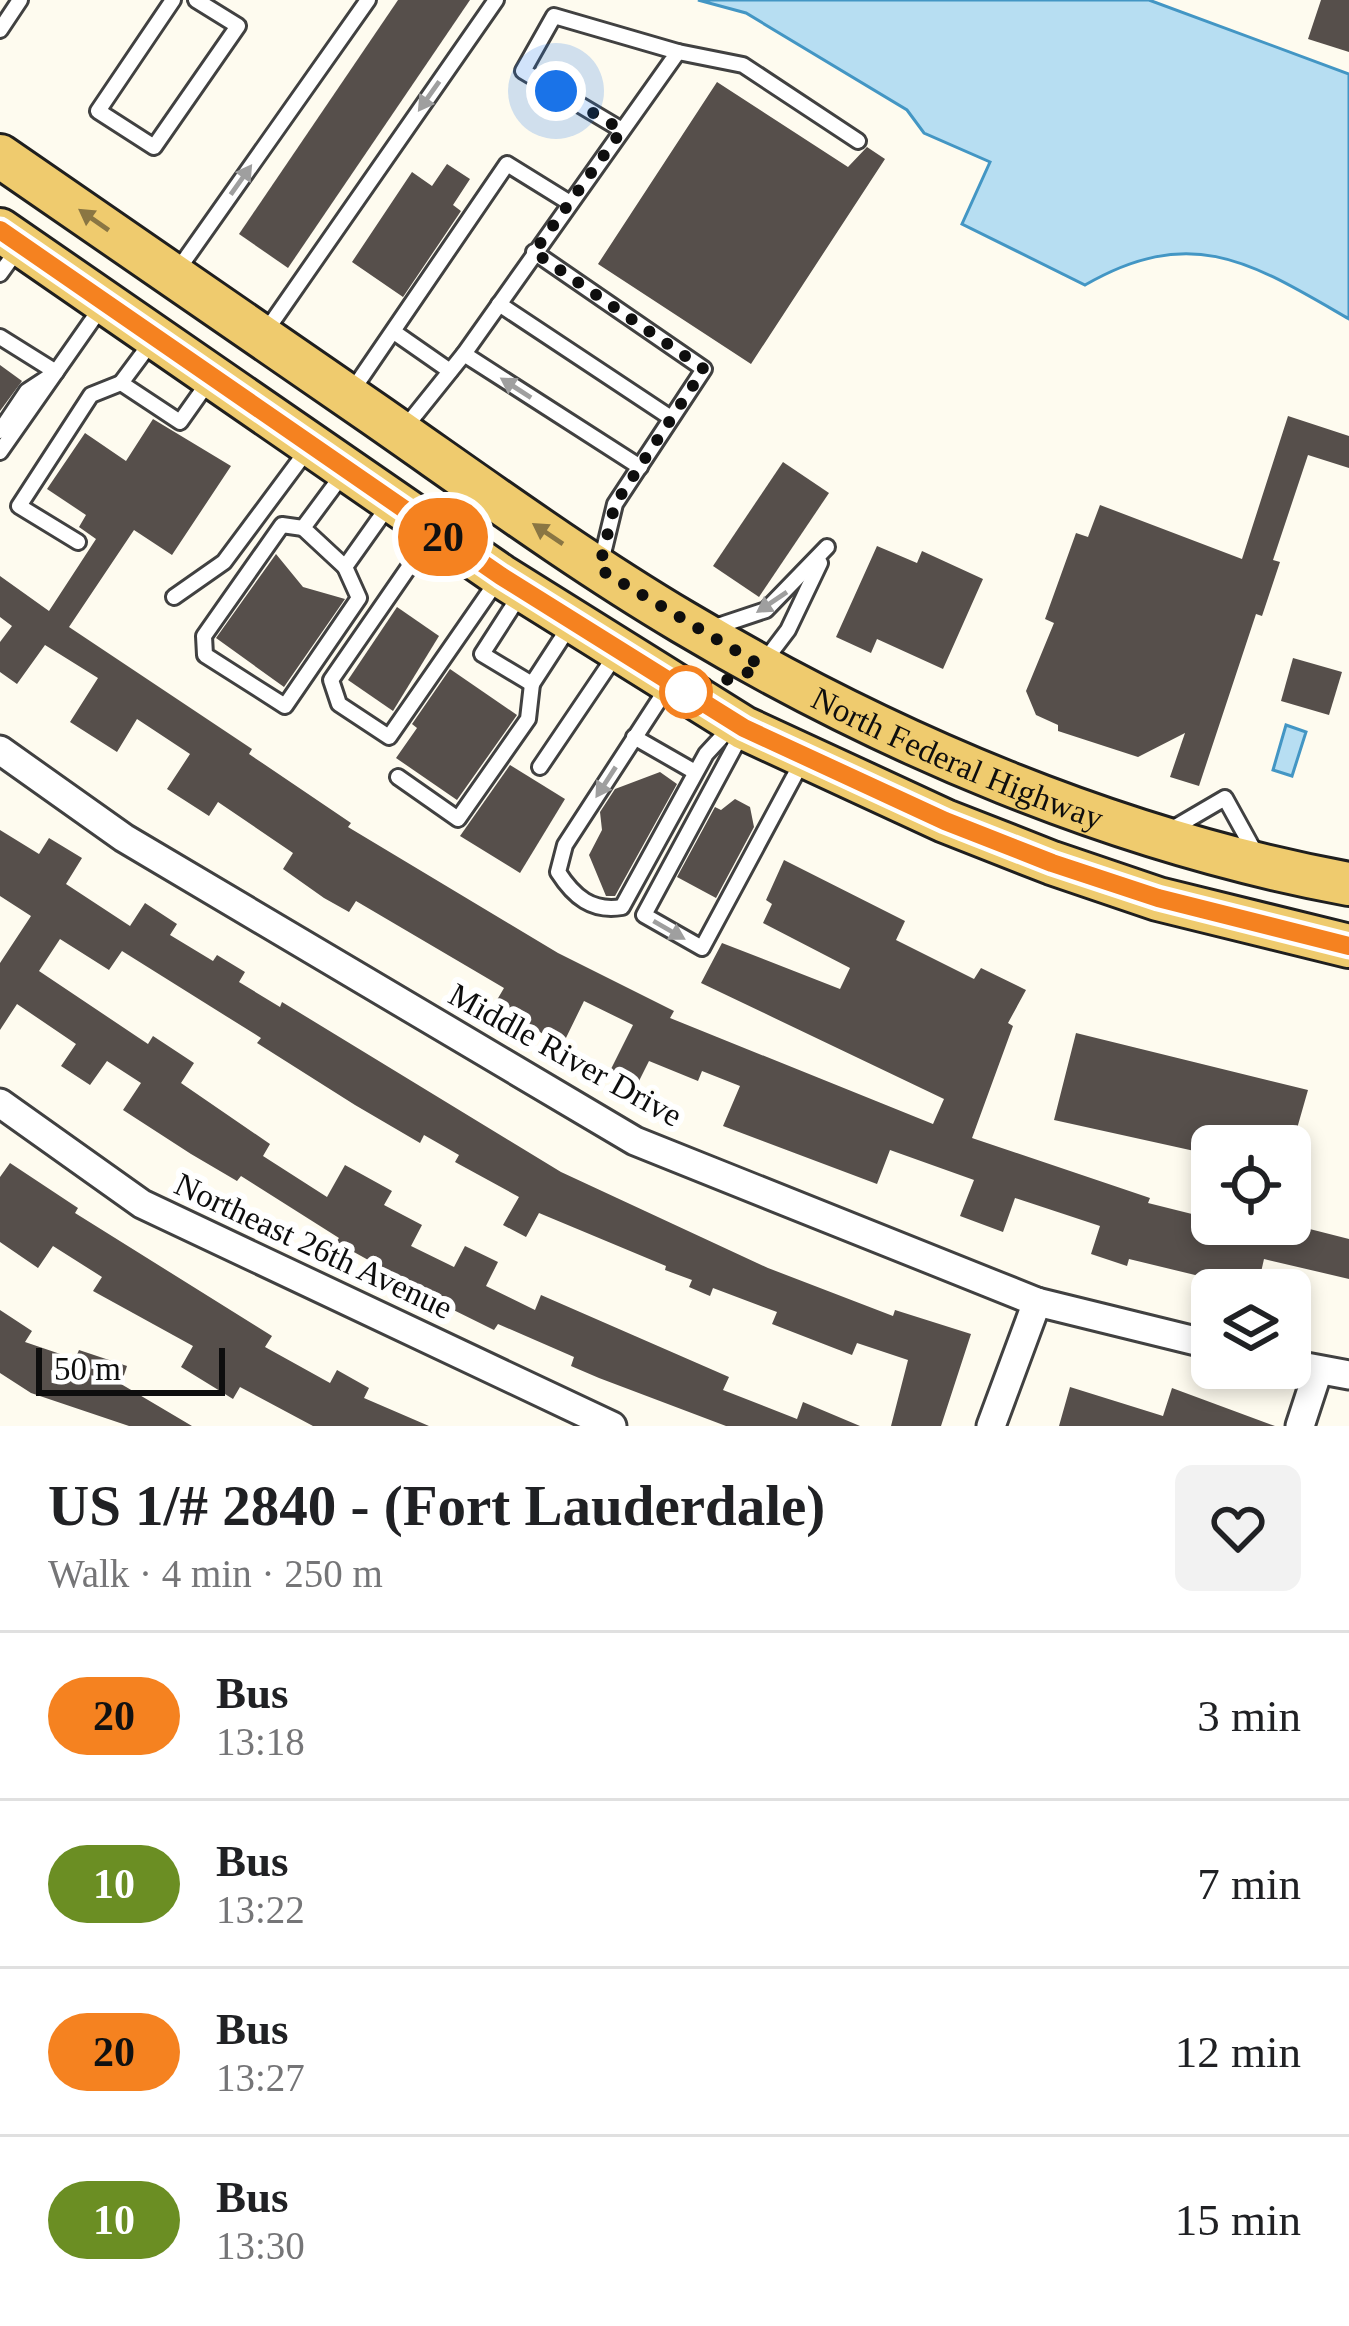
<!DOCTYPE html>
<html lang="en">
<head>
<meta charset="utf-8">
<style>
	:root { --surface:#fff; --page:#f2f2f2; --text:#202124; --muted:#757577; --line:#e0e0e0 }
	body { margin:0; font-family:Georgia,serif; background:var(--page); color:var(--text); height:100vh; display:flex; flex-direction:column; font-size:45px; white-space:nowrap }
	* { box-sizing:border-box; margin:0 }
	p { font-size:39px; color:var(--muted) }
	.icon { flex:none; width:66px; height:66px; fill:none; stroke:currentColor; stroke-width:2; stroke-linecap:round; stroke-linejoin:round }
	.map { position:relative; height:1426px; overflow:hidden }
	.panel { display:flex; flex-direction:column; background:var(--surface); flex:1 }
	.panel>* { flex:none }
	.badge { padding:0 24px; border-radius:39px; font-size:42px; line-height:78px }
	.buttons { position:absolute; left:1191px; top:1125px; display:grid; gap:24px }
	.buttons a { display:grid; place-items:center; width:120px; height:120px; border-radius:18px; background:var(--surface); box-shadow:0 6px 18px #0003; font-size:60px }
	.scale { position:absolute; left:36px; bottom:30px; width:189px; box-sizing:border-box; padding-left:12px; border:6px solid #0e0e0e; border-top:0; font-size:33px; line-height:42px; white-space:nowrap; color:#0e0e0e; -webkit-text-stroke:9px #fff; paint-order:stroke }
	.you { position:absolute; width:60px; height:60px; margin:-30px; border:9px solid #fff; border-radius:50%; background:#1a73e8; box-shadow:0 0 0 18px #1a73e833 }
	.map>.badge { position:absolute; translate:-50% -50%; box-shadow:0 0 0 6px #fff }
	.round { display:grid; place-items:center; flex:none; width:126px; height:126px; border-radius:18px; background:var(--page) }
	.headline { display:flex; align-items:center; justify-content:space-between; height:204px; padding:0 48px }
	h1 { font-size:57px; font-weight:700; line-height:90px }
	ul { padding:0; list-style:none }
	li { display:flex; align-items:center; gap:36px; height:168px; padding:0 48px; border-top:3px solid var(--line) }
	li div { flex:1 }
	li b { display:block; font-size:45px }
	li em { font-style:normal }
	li .badge { min-width:132px; font-weight:700; text-align:center }
	.map>svg:first-child { display:block }
	.water { fill:#b7def2; stroke:#4396c4; stroke-width:3 }
	.building { fill:#564f4b }
	.lines { fill:none; stroke-linecap:round; stroke-linejoin:round }
	.service-casing { stroke:#414141; stroke-width:20 }
	.minor-casing { stroke:#414141; stroke-width:33 }
	.primary-casing { stroke:#1f1f1f; stroke-width:48 }
	.service { stroke:#fff; stroke-width:14 }
	.minor { stroke:#fff; stroke-width:27 }
	.primary { stroke:#efcb6e; stroke-width:42 }
	.oneway { fill:#9f9f9f }
	.oneway2 { fill:#8a7643 }
	.line-casing { stroke:#fff; stroke-width:27 }
	.line { stroke:#f58220; stroke-width:18 }
	.walk { stroke:#0e0e0e; stroke-width:12; stroke-dasharray:0 21.6 }
	.stop-dot { fill:#fff; stroke:#f58220; stroke-width:6 }
	.labels { text-anchor:middle; stroke-width:12; stroke-linejoin:round; paint-order:stroke }
	.street-label { font-size:33px; fill:#0e0e0e; stroke:#fff }
</style>
</head>
<body>
<div class="map">
<svg width="1349" height="1426" viewBox="0 0 1349 1426">
	<rect width="100%" height="100%" fill="#fefbef"/>
	<g class="water">
		<path d="M 698,0 L 1149,0 L 1349,74 L 1349,319 C 1252,263 1193,223 1085,285 L 962,224 L 990,162 L 924,133 L 907,110 L 746,13 Z"/>
		<path d="M 1286,725 L 1306,732 L 1292,776 L 1273,770 Z"/>
	</g>
	<g class="building">
		<path d="M 398,0 L 470,0 L 288,268 L 239,234 Z"/>
		<path d="M 1321,0 L 1349,0 L 1349,52 L 1308,39 Z"/>
		<path d="M 717,82 L 848,167 L 867,147 L 885,159 L 751,364 L 598,264 Z"/>
		<path d="M 447,164 L 470,179 L 453,205 L 461,211 L 403,297 L 352,262 L 412,172 L 432,186 Z"/>
		<path d="M 0,365 L 22,381 L 0,411 Z"/>
		<path d="M 1288,416 L 1349,436 L 1349,468 L 1308,455 L 1273,560 L 1280,562 L 1262,616 L 1256,614 L 1199,786 L 1170,777 L 1185,733 L 1138,757 L 1058,731 L 1058,725 L 1036,715 L 1026,691 L 1054,623 L 1045,619 L 1076,533 L 1088,537 L 1100,505 L 1242,559 Z"/>
		<path d="M 153,419 L 231,466 L 172,555 L 134,530 L 69,627 L 252,749 L 249,754 L 351,823 L 348,827 L 558,953 L 674,1011 L 670,1018 L 933,1124 L 944,1099 L 701,983 L 722,943 L 840,989 L 850,968 L 763,923 L 772,904 L 766,900 L 784,860 L 905,921 L 896,940 L 974,979 L 981,968 L 1026,990 L 1008,1023 L 1013,1026 L 972,1138 L 1150,1198 L 1148,1203 L 1212,1219 L 1212,1224 L 1290,1238 L 1290,1224 L 1349,1239 L 1349,1279 L 1264,1259 L 1257,1290 L 1129,1259 L 1127,1266 L 1091,1254 L 1100,1226 L 1015,1198 L 1003,1232 L 960,1216 L 974,1180 L 890,1150 L 877,1184 L 723,1126 L 740,1086 L 702,1071 L 698,1081 L 649,1061 L 637,1085 L 610,1071 L 633,1025 L 584,1001 L 563,1044 L 545,1035 L 494,1005 L 504,988 L 356,901 L 349,912 L 324,898 L 283,869 L 293,853 L 218,802 L 209,816 L 167,789 L 190,754 L 137,719 L 117,752 L 70,722 L 98,678 L 45,645 L 17,684 L 0,672 L 0,642 L 12,626 L 0,617 L 0,576 L 49,611 L 96,539 L 79,527 L 86,515 L 47,489 L 85,433 L 126,461 Z"/>
		<path d="M 783,462 L 829,493 L 759,597 L 713,566 Z"/>
		<path d="M 877,546 L 917,563 L 922,551 L 983,579 L 943,669 L 877,639 L 871,653 L 836,637 Z"/>
		<path d="M 276,554 L 303,587 L 345,599 L 284,687 L 216,638 Z"/>
		<path d="M 397,607 L 439,636 L 393,711 L 348,680 Z"/>
		<path d="M 1293,658 L 1342,672 L 1329,715 L 1281,701 Z"/>
		<path d="M 450,669 L 517,715 L 457,800 L 396,758 L 417,728 L 412,724 Z"/>
		<path d="M 510,765 L 565,799 L 520,873 L 460,836 Z"/>
		<path d="M 660,772 L 677,784 L 615,896 L 606,896 L 589,855 L 602,830 L 600,812 L 615,789 Z"/>
		<path d="M 735,799 L 750,807 L 754,827 L 716,898 L 677,877 L 715,807 L 721,810 Z"/>
		<path d="M 0,830 L 39,854 L 49,838 L 82,858 L 66,884 L 130,926 L 145,903 L 177,924 L 170,935 L 213,961 L 217,955 L 245,972 L 239,982 L 280,1007 L 282,1002 L 561,1172 L 768,1268 L 893,1316 L 895,1310 L 971,1334 L 941,1426 L 891,1426 L 908,1360 L 857,1343 L 852,1355 L 772,1324 L 777,1312 L 713,1288 L 710,1296 L 689,1287 L 692,1280 L 665,1270 L 666,1266 L 539,1213 L 526,1237 L 503,1225 L 519,1197 L 455,1162 L 459,1155 L 424,1135 L 420,1143 L 355,1105 L 257,1043 L 261,1038 L 122,951 L 109,970 L 60,939 L 39,971 L 148,1044 L 153,1036 L 194,1063 L 181,1083 L 270,1144 L 263,1156 L 327,1197 L 345,1165 L 392,1191 L 384,1205 L 422,1225 L 411,1246 L 454,1267 L 465,1246 L 498,1262 L 486,1286 L 535,1310 L 541,1295 L 729,1377 L 723,1390 L 797,1419 L 803,1402 L 860,1426 L 726,1426 L 599,1378 L 571,1366 L 574,1357 L 498,1324 L 494,1330 L 411,1289 L 413,1285 L 336,1242 L 339,1238 L 241,1176 L 237,1181 L 191,1154 L 123,1110 L 141,1083 L 107,1061 L 90,1085 L 61,1066 L 76,1044 L 17,1004 L 0,1030 L 0,963 L 31,916 L 0,896 Z"/>
		<path d="M 1076,1033 L 1308,1090 L 1292,1146 L 1202,1146 L 1199,1152 L 1054,1120 Z"/>
		<path d="M 10,1163 L 78,1208 L 75,1213 L 272,1336 L 265,1347 L 330,1383 L 337,1370 L 369,1388 L 364,1398 L 429,1426 L 313,1426 L 240,1387 L 233,1399 L 181,1367 L 193,1346 L 93,1291 L 102,1277 L 53,1246 L 38,1268 L 0,1242 L 0,1177 Z"/>
		<path d="M 0,1310 L 32,1331 L 25,1342 L 75,1359 L 79,1350 L 127,1366 L 121,1384 L 192,1426 L 129,1426 L 31,1393 L 0,1373 Z"/>
		<path d="M 1070,1387 L 1163,1416 L 1172,1388 L 1275,1426 L 1059,1426 Z"/>
	</g>
	<g class="lines">
		<g class="service-casing">
			<g id="service">
				<path d="M 173,0 L 98,111 L 154,147 L 238,26 L 196,0"/>
				<path d="M 0,30 L 20,0"/>
				<path d="M 678,52 L 743,65 L 858,141"/>
				<path d="M 534,252 L 704,369 L 615,504 L 601,562"/>
				<path d="M 177,271 L 368,0"/>
				<path d="M 0,274 L 18,249"/>
				<path d="M 499,304 L 671,418"/>
				<path d="M 266,331 L 496,0"/>
				<path d="M 394,332 L 450,371"/>
				<path d="M 0,337 L 56,372 L 27,391 L 0,431"/>
				<path d="M 150,344 L 121,383 L 180,422 L 209,381"/>
				<path d="M 464,354 L 640,467"/>
				<path d="M 352,391 L 507,164 L 570,203"/>
				<path d="M 403,430 L 464,354 L 678,52 L 554,16 L 523,71 L 622,130"/>
				<path d="M 0,452 L 100,309"/>
				<path d="M 343,474 L 303,528 L 345,567 L 389,505"/>
				<path d="M 303,528 L 282,525 L 204,636 L 205,655 L 285,706 L 359,598 L 345,567"/>
				<path d="M 431,535 L 331,680 L 339,704 L 389,737 L 497,581"/>
				<path d="M 78,542 L 19,506 L 91,395 L 121,383"/>
				<path d="M 520,595 L 482,654 L 532,684 L 571,624"/>
				<path d="M 174,597 L 224,562 L 308,449"/>
				<path d="M 712,628 L 766,610 L 827,547"/>
				<path d="M 763,663 L 788,630 L 820,563"/>
				<path d="M 667,688 L 565,845 L 558,872 C 574,897 592,912 622,907 L 706,754 L 730,728"/>
				<path d="M 742,733 L 644,915 L 702,948 L 803,760"/>
				<path d="M 634,737 L 695,772"/>
				<path d="M 540,767 L 615,656"/>
				<path d="M 398,777 L 458,819 L 528,719 L 532,684"/>
				<path d="M 1172,829 L 1225,798 L 1257,856"/>
			</g>
		</g>
		<g class="minor-casing">
			<g id="minor">
				<path d="M 0,750 L 124,838 L 635,1141 L 1037,1302 L 1212,1345"/>
				<path d="M 0,1103 L 142,1204 L 612,1426"/>
				<path d="M 1290,1364 L 1349,1375"/>
				<path d="M 991,1426 L 1037,1302"/>
				<path d="M 1300,1426 L 1318,1371"/>
			</g>
		</g>
		<g class="primary-casing">
			<g id="primary">
				<path id="s1" d="M 0,156 C 125,242 250,328 374,414 C 476,485 577,559 683,622 C 886,743 1116,841 1349,884"/>
				<path d="M 0,230 L 501,576 L 744,728 L 945,821 L 1052,863 L 1158,899 L 1349,946"/>
			</g>
		</g>
		<use href="#service" class="service"/>
		<use href="#minor" class="minor"/>
		<use href="#primary" class="primary"/>
	</g>
	<defs><path id="oneway-solid" d="M-6-.8H1V-3.2L6.5 0L1 3.2V.8H-6Z" transform="scale(3)"/></defs>
	<g class="oneway">
		<use href="#oneway-solid" transform="translate(429 96) rotate(125)"/>
		<use href="#oneway-solid" transform="translate(241 180) rotate(-55)"/>
		<use href="#oneway-solid" transform="translate(516 388) rotate(-147)"/>
		<use href="#oneway-solid" transform="translate(772 602) rotate(146)"/>
		<use href="#oneway-solid" transform="translate(606 782) rotate(123)"/>
		<use href="#oneway-solid" transform="translate(669 930) rotate(30)"/>
	</g>
	<g class="oneway2">
		<use href="#oneway-solid" transform="translate(94 220) rotate(-145)"/>
		<use href="#oneway-solid" transform="translate(548 534) rotate(-146)"/>
	</g>
	<g class="lines">
		<g class="line-casing">
			<path id="line" d="M 0,230 L 501,576 L 744,728 L 945,821 L 1052,863 L 1158,898 L 1349,946"/>
		</g>
		<use href="#line" class="line"/>
		<path class="walk" d="M 556,91 L 622,130 L 534,252 L 704,369 L 615,504 L 599,569 L 760,665 C 732,685 703,683 670,683 L 686,692"/>
	</g>
	<circle class="stop-dot" cx="686" cy="692" r="24"/>
	<g class="labels">
		<g class="street-label">
			<text dy="12" stroke="none"><textPath href="#s1" startOffset="1134">North Federal Highway</textPath></text>
			<text transform="translate(566 1054) rotate(29)" y="12">Middle River Drive</text>
			<text transform="translate(314 1245) rotate(25)" y="12">Northeast 26th Avenue</text>
		</g>
	</g>
</svg>
<div class="buttons">
<a><svg class="icon" aria-label="locate" viewBox="0 0 24 24"><circle cx="12" cy="12" r="6"/><path d="M12 2v4M12 18v4M2 12h4M18 12h4"/></svg></a>
<a><svg class="icon" aria-label="layers" viewBox="0 0 24 24"><path d="M12 4l9 5-9 5-9-5zM3 14l9 5 9-5"/></svg></a>
</div>
<div class="scale">50 m</div>
<div class="you" style="left:556px;top:91px"></div>
<b class="badge" style="left:443px;top:537px;background:#f58220;color:#111">20</b>
</div>
<section class="panel">
<div class="headline"><div><h1>US 1/# 2840 - (Fort Lauderdale)</h1><p>Walk · 4 min · 250 m</p></div><a class="round"><svg class="icon" aria-label="heart" viewBox="0 0 24 24"><path d="M12 20l-8-8c-3-5 5-10 8-4 3-6 11-1 8 4z"/></svg></a></div>
<ul>
<li><span class="badge" style="background:#f58220;color:#111">20</span><div><b>Bus</b><p>13:18</p></div><em>3 min</em></li>
<li><span class="badge" style="background:#6b8e23;color:#fff">10</span><div><b>Bus</b><p>13:22</p></div><em>7 min</em></li>
<li><span class="badge" style="background:#f58220;color:#111">20</span><div><b>Bus</b><p>13:27</p></div><em>12 min</em></li>
<li><span class="badge" style="background:#6b8e23;color:#fff">10</span><div><b>Bus</b><p>13:30</p></div><em>15 min</em></li>
</ul>
</section>
</body>
</html>
